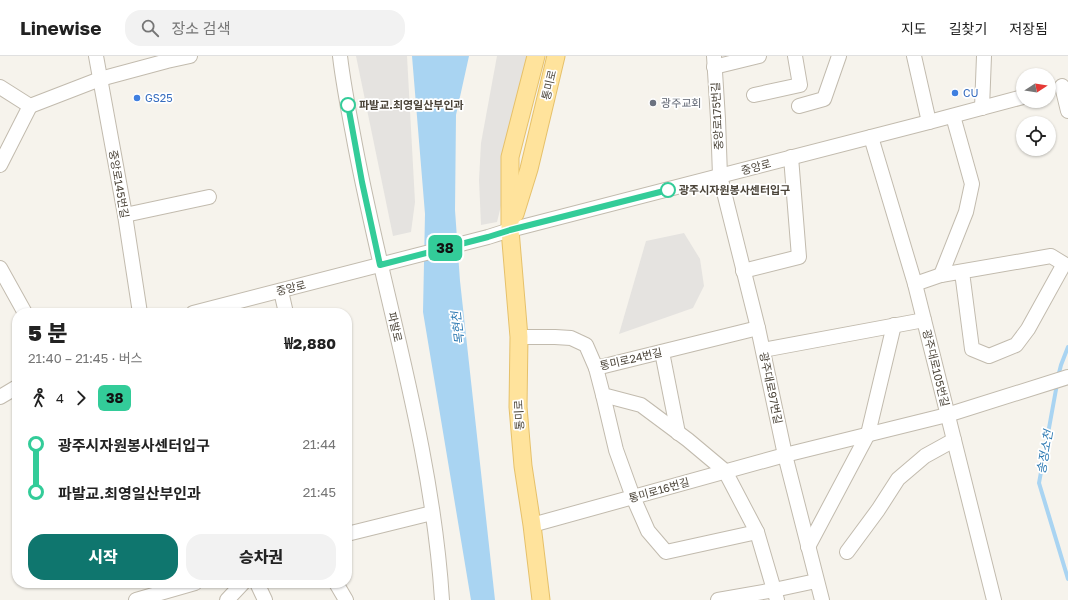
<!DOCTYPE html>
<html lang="ko">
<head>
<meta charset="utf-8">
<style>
	:root { --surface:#fff; --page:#f2f2f2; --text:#222; --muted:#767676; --line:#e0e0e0; --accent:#0f766e }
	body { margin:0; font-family:"Golos Text","Noto Sans KR",sans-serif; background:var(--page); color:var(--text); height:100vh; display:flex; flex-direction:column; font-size:15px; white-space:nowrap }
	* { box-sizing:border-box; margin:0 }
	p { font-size:13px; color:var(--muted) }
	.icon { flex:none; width:22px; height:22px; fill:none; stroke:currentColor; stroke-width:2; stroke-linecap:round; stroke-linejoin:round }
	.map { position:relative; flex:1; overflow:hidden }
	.panel { position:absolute; left:12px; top:252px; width:340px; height:280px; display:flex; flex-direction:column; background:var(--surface); border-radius:16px; box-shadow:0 1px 3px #0004 }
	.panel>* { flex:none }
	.badge { padding:0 8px; border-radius:6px; font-size:14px; line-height:26px }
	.needle { width:26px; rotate:78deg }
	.tools { position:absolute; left:1016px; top:12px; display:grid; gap:8px }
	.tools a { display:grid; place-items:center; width:40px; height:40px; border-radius:50%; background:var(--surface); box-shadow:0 1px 3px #0004; font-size:20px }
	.map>.badge { position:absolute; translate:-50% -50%; box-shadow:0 0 0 2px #fff }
	.legs { display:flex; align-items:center; gap:6px; height:44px; padding:0 16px; font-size:13px }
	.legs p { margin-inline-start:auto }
	.overview { display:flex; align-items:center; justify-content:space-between; height:68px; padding:0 16px }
	h1 { font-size:22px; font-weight:800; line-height:30px }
	.action { display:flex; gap:8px; margin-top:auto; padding:8px 16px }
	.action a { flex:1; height:46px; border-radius:16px; background:var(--accent); color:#fff; font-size:16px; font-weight:800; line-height:46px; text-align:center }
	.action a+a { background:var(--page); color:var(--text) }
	ul { padding:0 16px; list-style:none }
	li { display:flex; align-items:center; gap:14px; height:48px; font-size:15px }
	li i { display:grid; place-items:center; width:6px; height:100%; margin:0 5px; background:currentColor }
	li i::after { content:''; width:10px; height:10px; margin:-5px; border:3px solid; border-radius:50%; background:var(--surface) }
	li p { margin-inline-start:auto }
	li:first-child i { background:linear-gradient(#0000 50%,currentColor 0) }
	li:last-child i { background:linear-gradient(currentColor 50%,#0000 0) }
	header { display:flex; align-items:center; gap:24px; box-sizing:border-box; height:56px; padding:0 20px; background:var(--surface); border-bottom:1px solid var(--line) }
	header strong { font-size:19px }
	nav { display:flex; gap:22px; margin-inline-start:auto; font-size:14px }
	.search { width:280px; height:36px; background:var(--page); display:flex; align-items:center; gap:10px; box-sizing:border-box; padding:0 14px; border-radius:16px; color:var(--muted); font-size:15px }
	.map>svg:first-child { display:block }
	.parking { fill:#e5e3e0 }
	.water { fill:#a9d4f2 }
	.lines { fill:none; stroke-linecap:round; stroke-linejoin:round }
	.stream { stroke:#a9d4f2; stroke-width:4 }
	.minor-casing { stroke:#c2bbae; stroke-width:16 }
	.major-casing { stroke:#e6c16a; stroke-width:19 }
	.minor { stroke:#fff; stroke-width:14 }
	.major { stroke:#ffe39c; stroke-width:17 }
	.line-1-casing { stroke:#fff; stroke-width:9 }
	.line-1 { stroke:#3c9; stroke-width:6 }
	.shop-dot { fill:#3f7fe0; stroke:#fff; stroke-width:1.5 }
	.worship-dot { fill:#6b7280; stroke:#fff; stroke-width:1.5 }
	.stop-1-dot { fill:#fff; stroke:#3c9; stroke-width:2 }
	.labels { text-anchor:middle; stroke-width:3.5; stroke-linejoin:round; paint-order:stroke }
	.street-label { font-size:11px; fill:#4b4439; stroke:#fff }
	.shop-label { font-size:11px; fill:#366cbe; stroke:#fff; text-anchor:start }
	.worship-label { font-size:11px; fill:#5b616d; stroke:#fff; text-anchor:start }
	.stop-label { font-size:11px; font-weight:bold; fill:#4b4439; stroke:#fff; text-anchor:start }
	.water-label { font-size:12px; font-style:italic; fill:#2e7ab2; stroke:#fff }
</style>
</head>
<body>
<header>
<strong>Linewise</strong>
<div class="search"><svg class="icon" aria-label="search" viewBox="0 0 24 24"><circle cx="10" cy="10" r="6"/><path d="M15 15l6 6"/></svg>장소 검색</div>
<nav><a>지도</a><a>길찾기</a><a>저장됨</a></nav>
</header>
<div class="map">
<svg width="1068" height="544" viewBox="0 0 1068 544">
	<rect width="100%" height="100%" fill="#f6f3ec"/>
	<g class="parking">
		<path d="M 356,0 L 407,0 L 415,146 L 411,176 L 393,180 Z"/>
		<path d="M 497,0 L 538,0 L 497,166 L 481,169 L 479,124 L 481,87 Z"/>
		<path d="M 684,177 L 700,203 L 704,230 L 693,252 L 619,278 L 646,185 Z"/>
	</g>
	<path class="water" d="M 412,0 L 469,0 L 456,59 L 455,154 L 460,225 L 495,544 L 471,544 L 423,256 L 425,158 Z"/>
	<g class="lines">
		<g class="stream">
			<path d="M 1058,321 L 1061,309 L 1068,291"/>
			<path d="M 1057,328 L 1039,427 L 1068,523"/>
		</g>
		<g class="minor-casing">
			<g id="minor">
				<path d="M 96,0 L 125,159 L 140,257"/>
				<path d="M 340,0 C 343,26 348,52 353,78 C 381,233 432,385 442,544"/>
				<path d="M 714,0 L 718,63 L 720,120 L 758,272 L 785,399 L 822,544"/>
				<path d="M 914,0 L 929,66"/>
				<path d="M 714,11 L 759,0"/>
				<path d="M 1062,30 L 1068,55"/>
				<path d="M 0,31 L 30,50 L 100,23 L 167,5 L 190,0"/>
				<path d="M 754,39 L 800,29 L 795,0"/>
				<path d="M 799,50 L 824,43 L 839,0"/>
				<path d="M 982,52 L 984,0"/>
				<path d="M 871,81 L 915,228 L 994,544"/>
				<path d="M 0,109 L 30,50"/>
				<path d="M 125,159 L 209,141"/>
				<path d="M 0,212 L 25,257"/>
				<path d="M 743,215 L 799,201 L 791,101"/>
				<path d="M 941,219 L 966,156 L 972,128 L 953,60"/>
				<path d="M 915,228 L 941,219 L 1051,200 L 1064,208 L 1028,273 L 1016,289 L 989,300 L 972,293 L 962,216"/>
				<path d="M 281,235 L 286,257"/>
				<path d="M 193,257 L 488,181 L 510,174 L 929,66 L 1023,41"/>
				<path d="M 519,281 L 555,281 L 571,282 L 586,289 L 596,312 L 758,272"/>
				<path d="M 763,294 L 924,264"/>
				<path d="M 662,296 L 678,377"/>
				<path d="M 596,312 L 603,339 L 641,349 L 688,384 L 725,415 L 757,476 L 777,544"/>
				<path d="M 603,339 L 616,394 L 633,441 L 648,475 L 666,496 L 757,476"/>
				<path d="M 0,341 L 17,331"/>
				<path d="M 532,469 L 785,399 L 947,359 L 1068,321"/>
				<path d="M 347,478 L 432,457"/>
				<path d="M 808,491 L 868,378 L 894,269"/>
				<path d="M 847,496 L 878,454 L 898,423 L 925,400 L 954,384"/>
				<path d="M 257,527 L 265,544"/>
				<path d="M 336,527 L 346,544"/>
				<path d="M 136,544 L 195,527"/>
				<path d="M 227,544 L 243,527"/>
				<path d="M 718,544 L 774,534 L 816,525"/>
			</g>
		</g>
		<g class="major-casing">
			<g id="major">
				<path d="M 536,0 L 510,101 L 510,174 L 519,281 L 518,351 L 523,410 L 532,469 L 541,544"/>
				<path d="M 515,158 L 529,113 L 556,0"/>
			</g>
		</g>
		<use href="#minor" class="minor"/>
		<use href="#major" class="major"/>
	</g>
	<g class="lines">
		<g class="line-1-casing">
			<path id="line-1" d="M 348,49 L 362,126 L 380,209 L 488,181 L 510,174 L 668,134"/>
		</g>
		<use href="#line-1" class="line-1"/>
	</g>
	<g class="shop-dot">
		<circle cx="955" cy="37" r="4"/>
		<circle cx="137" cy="42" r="4"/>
	</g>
	<circle class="worship-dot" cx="653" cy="47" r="4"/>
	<g class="stop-1-dot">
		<circle cx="348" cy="49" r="7"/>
		<circle cx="668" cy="134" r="7"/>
	</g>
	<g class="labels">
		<g class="street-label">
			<text transform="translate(549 29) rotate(-77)" y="4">통미로</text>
			<text transform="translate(717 60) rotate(-93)" y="4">중앙로175번길</text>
			<text transform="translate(756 111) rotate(-15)" y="4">중앙로</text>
			<text transform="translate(119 128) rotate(80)" y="4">중앙로145번길</text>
			<text transform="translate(291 232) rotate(-14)" y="4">중앙로</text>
			<text transform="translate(395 271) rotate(77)" y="4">파발로</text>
			<text transform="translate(631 303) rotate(-13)" y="4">통미로24번길</text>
			<text transform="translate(936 312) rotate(76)" y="4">광주대로105번길</text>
			<text transform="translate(771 332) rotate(78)" y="4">광주대로97번길</text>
			<text transform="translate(519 359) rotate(-93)" y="4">통미로</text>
			<text transform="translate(659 434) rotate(-16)" y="4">통미로16번길</text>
		</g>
		<g class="shop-label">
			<text x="963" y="41">CU</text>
			<text x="145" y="46">GS25</text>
		</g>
		<g class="worship-label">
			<text x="661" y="51">광주교회</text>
		</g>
		<g class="stop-label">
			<text x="359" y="53">파발교.최영일산부인과</text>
			<text x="679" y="138">광주시자원봉사센터입구</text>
		</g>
		<g class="water-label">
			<text transform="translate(458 272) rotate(-97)" y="4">목현천</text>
			<text transform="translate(1045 396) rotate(-80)" y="4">송정소천</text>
		</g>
	</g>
</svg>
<div class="tools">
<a><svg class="needle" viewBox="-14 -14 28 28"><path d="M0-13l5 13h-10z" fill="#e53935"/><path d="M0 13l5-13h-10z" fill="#767676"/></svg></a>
<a><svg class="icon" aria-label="locate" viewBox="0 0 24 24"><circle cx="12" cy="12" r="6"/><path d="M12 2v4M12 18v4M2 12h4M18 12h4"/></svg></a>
</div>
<b class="badge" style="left:445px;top:192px;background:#3c9;color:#111">38</b>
<section class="panel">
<div class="overview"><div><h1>5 분</h1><p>21:40 – 21:45 · 버스</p></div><b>₩2,880</b></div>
<div class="legs"><svg class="icon" aria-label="walk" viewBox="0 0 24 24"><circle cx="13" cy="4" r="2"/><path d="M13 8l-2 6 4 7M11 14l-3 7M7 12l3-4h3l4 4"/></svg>4<svg class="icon" aria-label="forward" viewBox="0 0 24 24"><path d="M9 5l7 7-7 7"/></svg><b class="badge" style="background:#3c9;color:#111">38</b></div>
<ul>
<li><i style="color:#3c9"></i><b>광주시자원봉사센터입구</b><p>21:44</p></li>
<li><i style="color:#3c9"></i><b>파발교.최영일산부인과</b><p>21:45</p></li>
</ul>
<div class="action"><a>시작</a><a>승차권</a></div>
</section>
</div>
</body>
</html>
